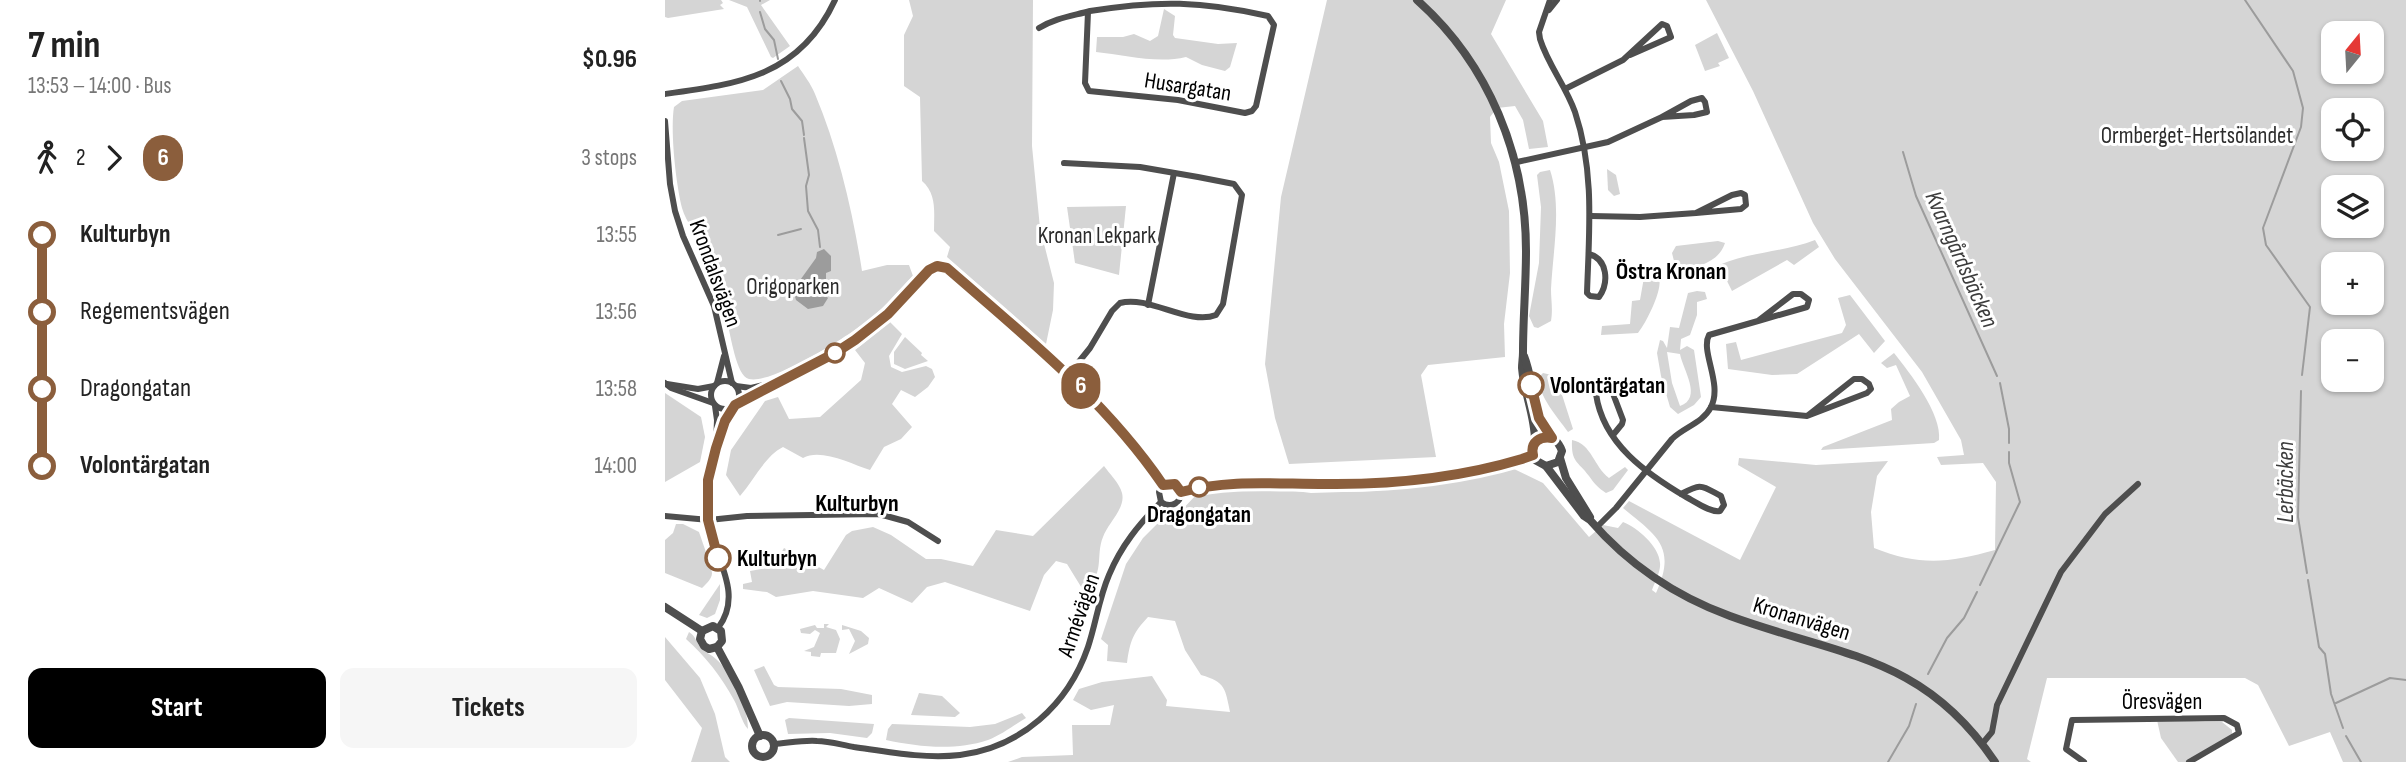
<!DOCTYPE html>
<html lang="en">
<head>
<meta charset="utf-8">
<style>
	:root { --surface:#fff; --page:#f6f6f6; --text:#222; --muted:#767676; --accent:#000 }
	body { margin:0; font-family:"Sofia Sans Condensed",sans-serif; background:var(--page); color:var(--text); height:100vh; display:flex; flex-direction:column; font-size:26px; white-space:nowrap }
	* { box-sizing:border-box; margin:0 }
	p { font-size:23px; color:var(--muted) }
	.icon { flex:none; width:38px; height:38px; fill:none; stroke:currentColor; stroke-width:2; stroke-linecap:round; stroke-linejoin:round }
	.map { position:relative; flex:1; overflow:hidden }
	.drawer { display:flex; flex-direction:column; background:var(--surface); width:665px }
	.drawer>* { flex:none }
	.badge { padding:0 14px; border-radius:23px; font-size:24px; line-height:46px }
	.needle { width:46px; rotate:18deg }
	.fabs { position:absolute; left:1656px; top:21px; display:grid; gap:14px }
	.fabs a { display:grid; place-items:center; width:63px; height:63px; border-radius:14px; background:var(--surface); box-shadow:0 2px 5px #0004; font-size:35px }
	.map>.badge { position:absolute; translate:-50% -50%; box-shadow:0 0 0 4px #fff }
	.legs { display:flex; align-items:center; gap:10px; height:77px; padding:0 28px; font-size:23px }
	.legs p { margin-inline-start:auto }
	.head { display:flex; align-items:center; justify-content:space-between; height:119px; padding:0 28px }
	h1 { font-size:38px; font-weight:700; line-height:52px }
	.primary-button { display:flex; gap:14px; margin-top:auto; padding:14px 28px }
	.primary-button a { flex:1; height:80px; border-radius:14px; background:var(--accent); color:#fff; font-size:28px; font-weight:700; line-height:80px; text-align:center }
	.primary-button a+a { background:var(--page); color:var(--text) }
	ul { padding:0 28px; list-style:none }
	li { display:flex; align-items:center; gap:24px; height:77px; font-size:26px }
	li i { display:grid; place-items:center; width:10px; height:100%; margin:0 9px; background:currentColor }
	li i::after { content:''; width:18px; height:18px; margin:-9px; border:5px solid; border-radius:50%; background:var(--surface) }
	li p { margin-inline-start:auto }
	li:first-child i { background:linear-gradient(#0000 50%,currentColor 0) }
	li:last-child i { background:linear-gradient(currentColor 50%,#0000 0) }
	main { display:flex; flex:1; min-height:0 }
	.map>svg:first-child { display:block }
	.green { fill:#d5d5d5; fill-rule:evenodd }
	.water { fill:#9c9c9c }
	.lines { fill:none; stroke-linecap:round; stroke-linejoin:round }
	.stream { stroke:#9c9c9c; stroke-width:2 }
	.minor { stroke:#4e4e4e; stroke-width:6 }
	.tertiary { stroke:#4e4e4e; stroke-width:8 }
	.line-1-casing { stroke:#fff; stroke-width:16 }
	.line-1 { stroke:#8b5e3c; stroke-width:10 }
	.stop-1-dot { fill:#fff; stroke:#8b5e3c; stroke-width:3.5 }
	.labels { text-anchor:middle; stroke-width:6; stroke-linejoin:round; paint-order:stroke }
	.street-label { font-size:23px; fill:#000; stroke:#fff }
	.park-label { font-size:23px; fill:#2c2c2c; stroke:#fff }
	.stop-label { font-size:23px; font-weight:bold; fill:#000; stroke:#fff; text-anchor:start }
	.water-label { font-size:24px; font-style:italic; fill:#3d3d3d; stroke:#fff }
	.neighbourhood-label { font-size:24px; font-weight:bold; fill:#000; stroke:#fff }
</style>
</head>
<body>
<main>
<section class="drawer">
<div class="head"><div><h1>7 min</h1><p>13:53 – 14:00 · Bus</p></div><b>$0.96</b></div>
<div class="legs"><svg class="icon" aria-label="walk" viewBox="0 0 24 24"><circle cx="13" cy="4" r="2"/><path d="M13 8l-2 6 4 7M11 14l-3 7M7 12l3-4h3l4 4"/></svg>2<svg class="icon" aria-label="forward" viewBox="0 0 24 24"><path d="M9 5l7 7-7 7"/></svg><b class="badge" style="background:#8b5e3c;color:#fff">6</b><p>3 stops</p></div>
<ul>
<li><i style="color:#8b5e3c"></i><b>Kulturbyn</b><p>13:55</p></li>
<li><i style="color:#8b5e3c"></i><span>Regementsvägen</span><p>13:56</p></li>
<li><i style="color:#8b5e3c"></i><span>Dragongatan</span><p>13:58</p></li>
<li><i style="color:#8b5e3c"></i><b>Volontärgatan</b><p>14:00</p></li>
</ul>
<div class="primary-button"><a>Start</a><a>Tickets</a></div>
</section>
<div class="map">
<svg width="1741" height="762" viewBox="0 0 1741 762">
	<rect width="100%" height="100%" fill="#fff"/>
	<g class="green">
		<path d="M 0,0 L 56,0 L 58,3 L 55,5 L 59,9 L 3,18 L 0,17 Z"/>
		<path d="M 64,0 L 105,0 L 96,5 L 125,46 L 108,58 L 106,57 L 82,7 Z"/>
		<path d="M 244,0 L 368,0 L 367,146 L 375,228 L 389,283 L 388,310 L 381,344 L 282,257 L 285,247 L 269,231 C 269,212 272,194 257,181 L 255,97 L 239,86 L 239,35 L 248,16 Z"/>
		<path d="M 662,0 L 841,0 L 826,34 L 878,121 L 883,147 L 864,149 L 858,120 L 850,106 L 832,108 L 825,117 L 826,143 L 834,162 L 844,211 L 845,273 L 839,324 L 840,357 L 763,365 L 756,375 L 771,457 L 624,464 L 610,418 L 600,364 L 616,197 Z"/>
		<path d="M 1041,0 L 1741,0 L 1741,762 L 1678,762 L 1665,732 L 1624,746 L 1593,685 L 1580,678 L 1382,678 L 1362,759 L 1366,762 L 343,762 L 357,757 L 408,755 L 407,725 L 445,725 L 449,705 L 426,710 L 408,700 L 414,689 L 437,682 L 487,676 L 502,700 L 501,706 L 565,712 C 560,689 561,682 536,675 L 520,650 L 510,621 L 483,617 C 468,633 465,641 462,663 L 442,661 L 443,645 L 436,639 L 461,564 L 478,538 L 492,524 L 513,514 L 532,494 L 550,489 L 584,485 L 646,493 L 709,491 L 772,483 L 847,468 L 878,483 L 924,537 L 938,525 L 953,528 L 958,522 C 973,528 994,546 995,563 C 996,571 990,582 987,590 L 991,593 C 1012,547 992,536 958,508 L 964,501 L 1075,560 L 1111,487 L 1073,465 L 1074,458 L 1151,465 L 1223,461 L 1212,476 L 1206,512 L 1209,548 C 1254,566 1284,563 1330,550 L 1331,482 L 1318,463 L 1276,465 L 1272,457 L 1299,455 L 1296,440 L 1257,372 L 1170,259 L 1148,223 L 1088,91 ZM 1668,33 L 1706,33 L 1706,72 L 1668,72 ZM 1668,110 L 1706,110 L 1706,149 L 1668,149 ZM 1668,187 L 1706,187 L 1706,226 L 1668,226 ZM 1668,264 L 1706,264 L 1706,303 L 1668,303 ZM 1668,341 L 1706,341 L 1706,380 L 1668,380 Z"/>
		<path d="M 499,9 L 510,16 L 508,35 L 510,38 L 553,44 L 572,43 L 565,67 L 560,71 L 537,65 L 521,57 C 493,64 459,55 431,52 L 432,37 L 458,37 L 469,34 L 485,41 L 493,36 Z"/>
		<path d="M 1052,33 L 1064,58 L 1053,63 L 1055,66 L 1040,71 L 1030,45 Z"/>
		<path d="M 133,66 C 139,75 146,84 150,94 C 173,148 188,213 197,271 L 222,265 L 244,265 L 248,276 C 234,290 221,306 206,318 C 187,334 107,385 84,379 C 71,376 66,335 62,322 C 55,298 49,273 40,250 C 34,236 21,223 17,208 C 11,184 5,131 9,107 L 17,101 L 98,90 Z"/>
		<path d="M 942,169 L 951,175 L 955,194 L 949,196 L 943,190 Z"/>
		<path d="M 885,170 C 897,207 888,250 886,289 C 886,300 888,309 886,321 L 873,328 L 869,327 L 864,316 L 874,263 L 876,207 L 872,175 L 875,172 Z"/>
		<path d="M 461,206 L 454,275 L 410,263 L 402,207 Z"/>
		<path d="M 1150,240 L 1154,247 L 1129,265 L 1122,260 L 1067,291 L 1054,265 C 1084,252 1119,252 1150,240 Z"/>
		<path d="M 1053,241 L 1060,243 C 1054,262 1034,266 1017,272 L 1009,261 L 1007,253 L 1011,246 Z"/>
		<path d="M 981,266 C 986,270 992,272 994,278 C 998,290 981,323 973,333 L 936,335 L 937,326 L 965,324 L 967,301 L 975,300 Z"/>
		<path d="M 1032,291 L 1040,292 L 1042,299 L 1032,302 L 1032,315 L 1025,335 L 1016,339 L 1015,350 L 1022,346 L 1029,350 L 1036,397 L 1029,405 L 1013,414 L 1005,407 L 996,376 L 992,353 L 995,340 L 998,341 L 1002,348 L 1005,327 L 1014,328 L 1023,293 ZM 1002,352 L 1015,354 C 1018,370 1038,398 1015,406 L 1007,383 Z"/>
		<path d="M 1185,295 L 1220,341 L 1209,353 L 1194,334 L 1132,374 L 1107,375 L 1063,369 L 1061,344 L 1071,342 L 1076,360 L 1177,333 L 1181,325 L 1173,298 Z"/>
		<path d="M 225,322 L 237,334 L 224,356 L 226,367 L 237,372 L 261,366 L 267,369 L 270,377 L 263,387 L 250,397 L 236,390 L 227,404 L 247,427 L 236,439 L 219,447 L 205,470 C 186,464 156,448 138,458 L 118,447 C 100,456 89,480 75,496 L 61,475 L 66,450 L 100,401 L 113,397 L 124,419 L 155,417 L 196,380 L 200,363 L 190,350 Z"/>
		<path d="M 240,337 L 257,353 L 256,355 L 263,361 L 240,369 L 229,364 L 229,352 Z"/>
		<path d="M 1229,353 C 1245,373 1277,414 1274,440 L 1269,443 L 1156,450 L 1158,447 L 1227,420 L 1226,409 L 1234,402 L 1245,396 L 1231,365 L 1222,368 L 1216,363 Z"/>
		<path d="M 878,373 L 891,376 L 908,429 L 903,432 C 891,415 875,398 873,378 Z"/>
		<path d="M 0,393 L 36,417 L 40,437 L 35,462 L 0,482 Z"/>
		<path d="M 907,440 C 927,444 929,467 944,478 L 960,467 L 963,470 L 948,490 L 941,493 C 933,488 929,483 924,476 C 913,461 906,463 907,440 Z"/>
		<path d="M 439,466 C 444,473 455,484 457,493 C 461,508 443,523 438,537 C 430,556 441,576 418,590 L 402,564 L 391,561 L 379,575 L 365,611 L 280,582 L 262,587 L 247,603 L 214,588 L 198,598 L 148,591 L 111,597 L 102,592 L 78,589 L 78,584 L 87,582 L 85,571 L 108,567 L 119,548 L 159,570 L 181,535 L 187,531 L 208,527 L 226,535 L 261,559 L 276,559 L 308,566 L 331,530 L 368,536 Z"/>
		<path d="M 11,524 L 18,524 L 34,532 C 36,538 47,568 47,573 C 47,579 41,584 37,588 L 0,573 L 0,540 L 8,533 Z"/>
		<path d="M 55,584 L 55,600 L 50,614 L 42,618 L 34,615 Z"/>
		<path d="M 159,624 L 164,624 L 161,627 L 171,630 L 175,639 L 171,653 L 156,653 L 155,657 L 146,656 L 146,652 L 139,651 L 149,647 L 155,633 L 150,630 L 145,634 L 136,633 L 135,629 L 150,625 L 152,628 L 159,628 Z"/>
		<path d="M 177,625 L 196,631 L 204,638 L 203,644 L 184,654 L 190,641 L 184,629 L 177,630 Z"/>
		<path d="M 24,632 C 31,636 31,643 37,649 C 41,653 47,655 51,659 C 68,674 83,707 83,729 C 77,723 74,709 69,700 C 56,676 41,657 21,639 Z"/>
		<path d="M 0,637 L 35,678 L 50,714 L 60,757 L 65,762 L 26,762 L 37,728 L 0,680 Z"/>
		<path d="M 99,666 L 109,685 L 113,687 L 176,689 L 207,695 L 207,704 L 184,706 L 122,702 L 105,706 L 89,670 Z"/>
		<path d="M 254,693 L 277,696 L 295,713 L 290,717 L 246,715 Z"/>
		<path d="M 357,713 L 361,718 C 349,725 336,735 323,740 C 290,751 254,747 221,740 L 223,729 L 227,724 L 305,727 L 330,724 Z"/>
		<path d="M 124,718 L 209,724 L 207,733 L 202,738 L 165,733 L 123,734 L 120,720 Z"/>
		<path d="M 1492,720 L 1557,722 L 1567,730 L 1567,735 L 1525,762 L 1513,762 L 1496,738 Z"/>
	</g>
	<path class="water" d="M 159,249 L 166,256 L 166,271 L 161,273 L 161,296 L 163,298 L 158,306 L 143,309 L 131,300 L 128,290 L 151,258 L 152,252 Z"/>
	<g class="lines">
		<g class="stream">
			<path d="M 1580,0 L 1628,71 L 1638,108 L 1636,127 L 1598,228 L 1601,245 L 1645,307 L 1637,375"/>
			<path d="M 95,1 L 95,0"/>
			<path d="M 95,12 L 100,29 L 109,40 L 113,59"/>
			<path d="M 116,81 L 125,99 L 127,109 L 137,121 L 139,135"/>
			<path d="M 139,138 L 144,175 L 141,186 L 143,211 L 153,230 L 155,247"/>
			<path d="M 1238,152 L 1251,196 L 1332,376"/>
			<path d="M 113,235 L 136,229"/>
			<path d="M 1335,383 L 1344,429 L 1344,443"/>
			<path d="M 1636,391 L 1633,517 L 1642,573"/>
			<path d="M 1643,580 L 1654,647 L 1660,654 L 1666,694 L 1678,728"/>
			<path d="M 1315,585 L 1355,502 L 1344,463 L 1344,452"/>
			<path d="M 1263,674 L 1282,638 L 1299,618 L 1312,592"/>
			<path d="M 1671,703 L 1725,678 L 1741,680"/>
			<path d="M 1681,736 L 1696,762"/>
			<path d="M 1223,762 L 1244,726 L 1251,704"/>
		</g>
		<g class="minor">
			<path d="M 885,0 L 874,32 L 875,39 C 883,65 901,86 910,112 C 930,172 924,232 922,293 L 925,296 L 934,297 C 944,283 943,259 924,254"/>
			<path d="M 884,10 L 892,0"/>
			<path d="M 374,28 C 390,18 407,16 425,11 C 493,0 537,1 603,16 L 609,25 L 591,106 L 587,111 L 580,113 L 513,100 L 424,91 L 420,83 L 423,12"/>
			<path d="M 900,89 L 958,60 L 997,24 L 1002,26 L 1006,37 L 965,55"/>
			<path d="M 0,94 C 74,84 135,76 170,0"/>
			<path d="M 0,121 L 5,184 L 10,211 L 18,236 L 49,306 L 67,383"/>
			<path d="M 852,162 L 943,142 L 997,117 L 1029,115 L 1042,112 L 1040,102 L 1037,98 L 1026,101 L 997,117"/>
			<path d="M 399,163 L 475,167 L 533,177 L 569,184 L 577,195 L 558,304 L 551,315 C 524,326 484,295 455,303 L 447,311 L 425,348 L 404,374"/>
			<path d="M 926,216 L 975,217 L 1031,213 L 1067,195 L 1076,193 L 1080,195 L 1081,205 L 1076,209 L 1031,213"/>
			<path d="M 483,305 L 509,173"/>
			<circle cx="60" cy="395" r="14"/>
			<path d="M 0,383 L 6,388 L 48,403"/>
			<path d="M 52,383 L 59,356"/>
			<path d="M 2,384 L 33,389 L 49,386"/>
			<path d="M 71,386 L 86,388 L 111,382"/>
			<path d="M 71,403 C 122,380 176,355 218,319 C 232,306 251,276 267,268 C 272,265 277,266 282,268 L 408,378 L 483,461 L 498,485"/>
			<path d="M 50,406 L 52,420 L 51,444"/>
			<path d="M 1046,407 L 1142,416 L 1189,379 L 1197,379 L 1204,384 L 1206,389 L 1202,393 L 1142,416"/>
			<path d="M 948,435 L 957,424 L 958,420 L 947,391 L 939,387 L 934,389 L 931,394 C 938,444 982,474 1021,497 C 1031,502 1045,513 1055,511 L 1059,505 L 1056,496 C 1035,485 1037,483 1016,494"/>
			<path d="M 498,485 L 510,484 L 516,492"/>
			<path d="M 516,492 C 566,479 615,484 666,484 C 731,484 806,478 868,455"/>
			<path d="M 496,502 C 506,509 516,503 516,492"/>
			<path d="M 496,502 L 494,492 L 498,485"/>
			<path d="M 0,516 L 44,520 L 82,516 L 214,514 L 243,522 L 273,541"/>
			<path d="M 932,527 L 951,508 L 1007,439 C 1019,427 1038,423 1046,407 C 1058,384 1035,351 1044,335 L 1093,321 L 1128,294 L 1136,294 L 1144,300 L 1142,307 L 1093,321"/>
			<path d="M 53,628 C 80,593 48,556 43,520 C 38,481 49,438 70,405"/>
			<path d="M 109,744 C 123,743 138,740 152,741 C 164,741 177,745 189,747 C 224,752 260,759 295,755 C 356,747 403,705 423,647 C 431,623 434,598 444,575 C 456,546 474,524 496,502"/>
			<path d="M 1317,744 L 1327,732 L 1332,705 L 1396,572 L 1440,514 L 1473,484"/>
			<path d="M 1419,762 L 1401,749 L 1407,720 L 1559,718 L 1572,725 L 1574,733 L 1524,762"/>
		</g>
		<g class="tertiary">
			<path d="M 752,0 C 824,64 861,156 861,251 C 861,285 858,319 858,352 C 858,358 857,363 857,368 C 859,393 870,416 870,441"/>
			<path d="M 859,356 C 867,376 867,398 875,418 C 879,432 893,438 897,451 L 893,462 L 881,466 L 870,460 L 867,449 C 870,439 877,436 887,438"/>
			<path d="M 895,458 L 901,478 L 925,517"/>
			<path d="M 881,466 L 919,516 L 925,520 C 963,564 1010,596 1065,616 C 1174,656 1258,655 1330,762"/>
			<path d="M 0,607 L 37,631"/>
			<path d="M 37,631 L 48,626 L 56,631 L 57,641 L 52,647"/>
			<path d="M 37,631 L 35,639 L 39,646 L 44,649 L 52,647"/>
			<path d="M 52,647 L 74,688 L 95,736"/>
			<circle cx="98" cy="746" r="11"/>
		</g>
	</g>
	<g class="lines">
		<g class="line-1-casing">
			<path id="line-1" d="M 53,558 L 43,520 L 43,480 L 51,448 L 60,421 L 70,405 L 170,353 L 190,340 L 223,314 L 264,270 L 272,266 L 282,268 C 360,336 440,400 498,485 L 510,484 L 516,492 C 568,478 618,485 671,484 C 734,484 797,477 857,459 L 868,455 C 865,442 875,436 887,438 L 874,418 L 866,385"/>
		</g>
		<use href="#line-1" class="line-1"/>
	</g>
	<g class="stop-1-dot">
		<circle cx="170" cy="353" r="9"/>
		<circle cx="866" cy="385" r="12"/>
		<circle cx="534" cy="487" r="9"/>
		<circle cx="53" cy="558" r="12"/>
	</g>
	<g class="labels">
		<g class="street-label">
			<text transform="translate(523 86) rotate(9)" y="8">Husargatan</text>
			<text transform="translate(51 273) rotate(70)" y="8">Krondalsvägen</text>
			<text transform="translate(413 615) rotate(-71)" y="8">Armévägen</text>
			<text transform="translate(1137 618) rotate(17)" y="8">Kronanvägen</text>
			<text x="1497" y="709">Öresvägen</text>
		</g>
		<g class="park-label">
			<text x="1532" y="143">Ormberget-Hertsölandet</text>
			<text x="432" y="243">Kronan Lekpark</text>
			<text x="128" y="294">Origoparken</text>
		</g>
		<g class="stop-label">
			<text x="885" y="393">Volontärgatan</text>
			<text x="534" y="522" text-anchor="middle">Dragongatan</text>
			<text x="72" y="566">Kulturbyn</text>
		</g>
		<g class="water-label">
			<text transform="translate(1297 259) rotate(66)" y="8">Kvarngårdsbäcken</text>
			<text transform="translate(1620 482) rotate(-90)" y="8">Lerbäcken</text>
		</g>
		<g class="neighbourhood-label">
			<text x="1006" y="279">Östra Kronan</text>
			<text x="192" y="511">Kulturbyn</text>
		</g>
	</g>
</svg>
<div class="fabs">
<a><svg class="needle" viewBox="-14 -14 28 28"><path d="M0-13l5 13h-10z" fill="#e53935"/><path d="M0 13l5-13h-10z" fill="#767676"/></svg></a>
<a><svg class="icon" aria-label="locate" viewBox="0 0 24 24"><circle cx="12" cy="12" r="6"/><path d="M12 2v4M12 18v4M2 12h4M18 12h4"/></svg></a>
<a><svg class="icon" aria-label="layers" viewBox="0 0 24 24"><path d="M12 4l9 5-9 5-9-5zM3 14l9 5 9-5"/></svg></a>
<a>+</a>
<a>−</a>
</div>
<b class="badge" style="left:416px;top:386px;background:#8b5e3c;color:#fff">6</b>
</div>
</main>
</body>
</html>
